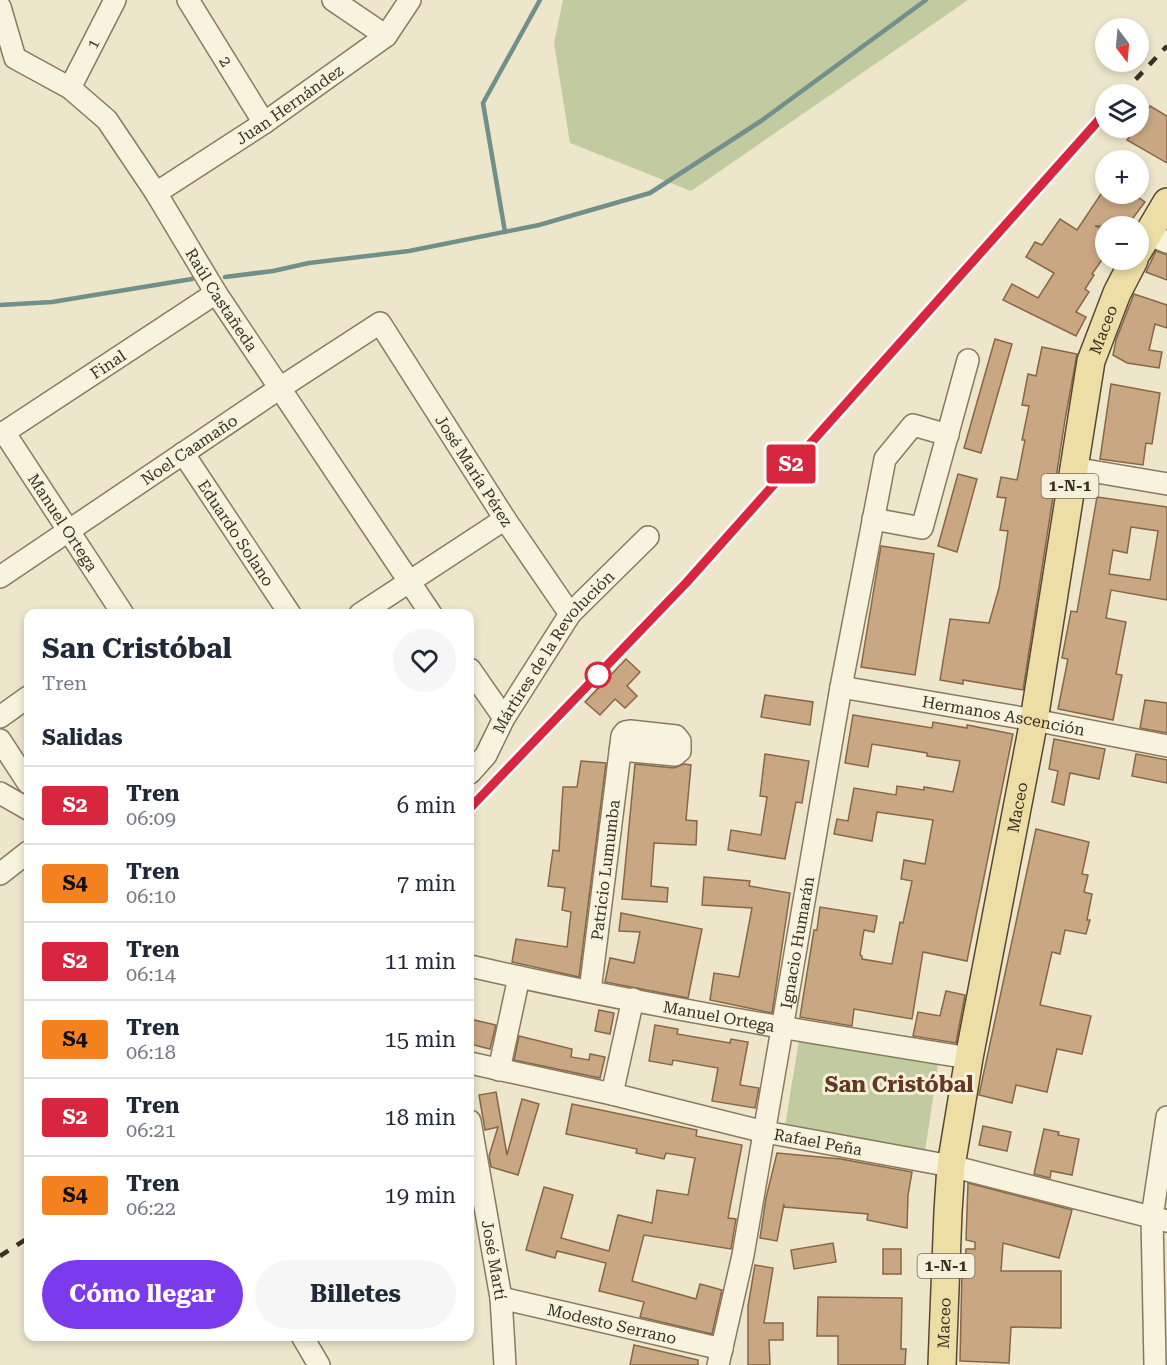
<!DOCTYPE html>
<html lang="es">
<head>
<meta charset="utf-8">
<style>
	:root { --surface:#fff; --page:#f6f6f7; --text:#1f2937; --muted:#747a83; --line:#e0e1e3; --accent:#7c3aed }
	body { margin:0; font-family:"Roboto Serif",serif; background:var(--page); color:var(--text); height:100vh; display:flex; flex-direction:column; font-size:22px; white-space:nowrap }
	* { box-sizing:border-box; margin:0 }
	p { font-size:20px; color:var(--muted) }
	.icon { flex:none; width:33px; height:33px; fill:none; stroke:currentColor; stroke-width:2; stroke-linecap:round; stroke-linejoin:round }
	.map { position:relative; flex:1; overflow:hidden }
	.side { position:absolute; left:24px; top:609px; width:450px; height:732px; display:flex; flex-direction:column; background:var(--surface); border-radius:12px; box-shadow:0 3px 9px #0003 }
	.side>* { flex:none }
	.badge { padding:0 12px; border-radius:4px; font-size:21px; line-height:39px }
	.needle { width:39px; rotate:164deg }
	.controls { position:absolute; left:1095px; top:18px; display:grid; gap:12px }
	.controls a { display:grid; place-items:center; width:54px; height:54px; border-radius:50%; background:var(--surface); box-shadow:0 3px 9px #0003; font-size:30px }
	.map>.badge { position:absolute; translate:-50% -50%; box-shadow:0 0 0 3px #fff }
	h2 { padding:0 18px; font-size:22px; line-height:54px }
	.round { display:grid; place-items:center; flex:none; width:63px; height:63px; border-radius:32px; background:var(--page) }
	.headline { display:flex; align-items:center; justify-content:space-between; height:102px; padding:0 18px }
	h1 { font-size:28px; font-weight:700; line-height:45px }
	.action { display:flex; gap:12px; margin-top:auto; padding:12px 18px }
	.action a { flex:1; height:69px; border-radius:36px; background:var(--accent); color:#fff; font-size:24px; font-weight:700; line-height:69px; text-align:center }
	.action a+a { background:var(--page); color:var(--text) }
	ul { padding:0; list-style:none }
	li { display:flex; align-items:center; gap:18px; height:78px; padding:0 18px; border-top:2px solid var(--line) }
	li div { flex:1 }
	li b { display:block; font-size:22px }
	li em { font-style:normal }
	li .badge { min-width:66px; font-weight:700; text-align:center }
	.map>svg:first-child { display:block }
	.green { fill:#c1cb9f }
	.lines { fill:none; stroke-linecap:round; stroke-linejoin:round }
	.stream { stroke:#71908c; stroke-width:4.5 }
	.building { fill:#c9a783; stroke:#876746; stroke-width:1.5; fill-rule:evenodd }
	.minor-casing { stroke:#897a5f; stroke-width:24 }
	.major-casing { stroke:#584833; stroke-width:30 }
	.minor { stroke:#f8f3de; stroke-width:21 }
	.major { stroke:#eddea6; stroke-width:27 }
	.rail { stroke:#3b3122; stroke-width:4.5; stroke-dasharray:10 10; stroke-linecap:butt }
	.line-casing { stroke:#fff; stroke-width:14 }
	.line { stroke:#d7263d; stroke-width:9 }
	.stop-dot { fill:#fff; stroke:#d7263d; stroke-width:3 }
	.labels { text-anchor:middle; stroke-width:6; stroke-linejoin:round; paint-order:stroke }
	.shield { fill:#f5f0da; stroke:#736a59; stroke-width:1.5 }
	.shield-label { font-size:15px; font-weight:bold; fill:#3b3122 }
	.street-label { font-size:16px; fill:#3b3122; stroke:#f5f0da }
	.district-label { font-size:22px; font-weight:bold; fill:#653823; stroke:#f5f0da }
</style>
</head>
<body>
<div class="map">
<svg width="1167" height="1365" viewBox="0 0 1167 1365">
	<rect width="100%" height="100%" fill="#ede6cb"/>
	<g class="green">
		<path d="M 563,0 L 968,0 L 691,191 L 570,143 L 554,43 Z"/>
		<path d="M 800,1034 L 939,1058 L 924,1158 L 784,1132 Z"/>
	</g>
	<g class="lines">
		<g class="stream">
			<path d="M 505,232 L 483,103 L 540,0"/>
			<path d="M 225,277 L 273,271 L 309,263 L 409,251 L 539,225 L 650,193 L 761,121 L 926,0"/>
			<path d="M 0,305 L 52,302 L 192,279"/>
		</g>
	</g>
	<g class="building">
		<path d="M 1150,106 L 1167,116 L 1167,163 L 1127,140 L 1135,128 L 1138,128 L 1138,123 Z"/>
		<path d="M 1101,194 L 1133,194 L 1145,202 L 1127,226 L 1095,226 L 1106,230 L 1106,254 L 1092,274 L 1094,275 L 1085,289 L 1089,292 L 1076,312 L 1086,317 L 1076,336 L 1003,300 L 1012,284 L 1038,298 L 1054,273 L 1026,257 L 1035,242 L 1042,245 L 1060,219 L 1077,230 Z"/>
		<path d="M 1156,251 L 1167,255 L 1167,280 L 1146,272 Z"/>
		<path d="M 1134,294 L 1167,305 L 1167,328 L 1155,324 L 1149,350 L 1162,352 L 1159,368 L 1127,363 L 1113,355 L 1116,340 Z"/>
		<path d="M 995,339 L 1012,344 L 981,453 L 964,448 Z"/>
		<path d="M 1042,347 L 1077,354 L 1065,420 L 1023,690 L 963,680 L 963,684 L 940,680 L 950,619 L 989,623 L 999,588 L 1008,531 L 1000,530 L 1006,498 L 997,497 L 1001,477 L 1017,480 L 1025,440 L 1022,440 L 1029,406 L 1022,405 L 1028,374 L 1036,376 Z"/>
		<path d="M 1111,384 L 1160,393 L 1152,444 L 1146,443 L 1143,465 L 1100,459 Z"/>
		<path d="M 958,474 L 977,479 L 957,552 L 938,546 Z"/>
		<path d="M 1097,497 L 1167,507 L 1167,600 L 1111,590 L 1106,618 L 1126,622 L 1116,674 L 1122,675 L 1113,720 L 1058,709 L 1068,659 L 1062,658 L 1071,611 L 1077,612 ZM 1131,527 L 1158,531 L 1150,580 L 1109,574 L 1113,550 L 1127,553 Z"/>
		<path d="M 881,546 L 934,554 L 915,675 L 861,667 Z"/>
		<path d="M 626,659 L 640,672 L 627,686 L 637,696 L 625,708 L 615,699 L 600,715 L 585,702 Z"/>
		<path d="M 765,695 L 813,702 L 810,725 L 761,717 Z"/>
		<path d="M 1145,700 L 1167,703 L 1167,733 L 1140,728 Z"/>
		<path d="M 853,715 L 932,728 L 933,722 L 967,728 L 967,725 L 1013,734 L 967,961 L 923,952 L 912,1019 L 854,1009 L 852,1026 L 800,1017 L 814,930 L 817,930 L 820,907 L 877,916 L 874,932 L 864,930 L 860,955 L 862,956 L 862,959 L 892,964 L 900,922 L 903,923 L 912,881 L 901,879 L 904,860 L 925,864 L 933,820 L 877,812 L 872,841 L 834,834 L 837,819 L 848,821 L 854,788 L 896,795 L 897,786 L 924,790 L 924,787 L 953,792 L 960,761 L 927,756 L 927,753 L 872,744 L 868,767 L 845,763 Z"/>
		<path d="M 1054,739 L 1105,749 L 1099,779 L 1070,773 L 1064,805 L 1052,802 L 1058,771 L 1049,769 Z"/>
		<path d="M 765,754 L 809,761 L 802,803 L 796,802 L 785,859 L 728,850 L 731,830 L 761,835 L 767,797 L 760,796 Z"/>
		<path d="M 1136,754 L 1167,760 L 1167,783 L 1132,776 Z"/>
		<path d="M 581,761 L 606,763 L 579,977 L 512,962 L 516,939 L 567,947 L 571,912 L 562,910 L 565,888 L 548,886 L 553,850 L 559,851 L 563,787 L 577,787 Z"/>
		<path d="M 635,764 L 674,768 L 684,764 L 691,765 L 686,820 L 697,821 L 696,845 L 654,843 L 651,886 L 668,888 L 667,902 L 622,899 Z"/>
		<path d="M 1036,829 L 1089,842 L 1082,874 L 1088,875 L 1084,892 L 1092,894 L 1087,920 L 1090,920 L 1086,934 L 1065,930 L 1060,954 L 1052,952 L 1040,1005 L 1091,1016 L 1082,1054 L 1057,1049 L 1047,1092 L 1016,1085 L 1012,1103 L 979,1095 Z"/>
		<path d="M 704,877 L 750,881 L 749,886 L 790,893 L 772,1013 L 710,1000 L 714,973 L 739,977 L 752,908 L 702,905 Z"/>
		<path d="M 621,913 L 702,929 L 688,998 L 605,982 L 610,958 L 634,963 L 640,932 L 619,931 Z"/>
		<path d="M 946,991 L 965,995 L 956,1043 L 913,1036 L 918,1012 L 940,1016 Z"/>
		<path d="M 599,1010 L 614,1013 L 610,1034 L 595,1031 Z"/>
		<path d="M 470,1019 L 496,1025 L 490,1049 L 470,1044 Z"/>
		<path d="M 655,1025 L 678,1029 L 677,1034 L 730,1043 L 731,1039 L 748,1042 L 740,1085 L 759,1088 L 755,1108 L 712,1101 L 718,1068 L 673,1060 L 672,1065 L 649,1061 Z"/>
		<path d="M 519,1036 L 572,1049 L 571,1057 L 589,1060 L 590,1054 L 605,1057 L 600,1078 L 514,1060 Z"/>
		<path d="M 496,1092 L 507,1155 L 522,1099 L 539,1104 L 518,1175 L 491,1167 L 489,1156 L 498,1127 L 485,1130 L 479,1095 Z"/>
		<path d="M 572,1104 L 697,1130 L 696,1136 L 742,1145 L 728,1218 L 736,1219 L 731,1249 L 644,1235 L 632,1281 L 696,1299 L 700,1284 L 722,1290 L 712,1334 L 640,1317 L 644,1302 L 599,1291 L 606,1263 L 557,1251 L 555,1258 L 526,1250 L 544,1187 L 573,1195 L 561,1238 L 609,1251 L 618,1215 L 652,1223 L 657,1190 L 688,1195 L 695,1158 L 666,1153 L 664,1159 L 636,1153 L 637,1149 L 566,1134 Z"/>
		<path d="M 983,1126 L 1011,1132 L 1007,1151 L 979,1145 Z"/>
		<path d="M 1044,1129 L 1059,1132 L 1058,1135 L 1079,1139 L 1072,1175 L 1051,1171 L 1050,1178 L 1034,1174 Z"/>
		<path d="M 777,1153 L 841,1159 L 912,1172 L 908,1195 L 907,1228 L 867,1220 L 868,1214 L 784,1207 L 784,1204 L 777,1241 L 760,1238 L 766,1198 Z"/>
		<path d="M 968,1183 L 1072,1210 L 1059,1258 L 1003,1243 L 1001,1271 L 1061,1271 L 1061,1328 L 1011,1327 L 1009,1363 L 960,1361 L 962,1269 L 965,1269 L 966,1249 L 975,1249 L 975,1242 L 966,1240 Z"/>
		<path d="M 833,1243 L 836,1262 L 794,1269 L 791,1250 Z"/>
		<rect x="883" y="1249" width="18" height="25"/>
		<path d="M 755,1265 L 773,1268 L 764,1323 L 783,1323 L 783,1340 L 769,1340 L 770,1365 L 748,1365 L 748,1306 Z"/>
		<path d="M 818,1297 L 902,1298 L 901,1349 L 906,1349 L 905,1365 L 838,1365 L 838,1336 L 817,1336 Z"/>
		<path d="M 634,1345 L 698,1360 L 698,1365 L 630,1365 Z"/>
	</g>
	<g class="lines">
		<g class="minor-casing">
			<g id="minor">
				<path id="s1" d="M 188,0 L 264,123"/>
				<path d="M 333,0 L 386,36"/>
				<path id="s2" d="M 0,7 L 15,58 L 70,88 L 107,120 L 156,193 L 216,293 L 431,614"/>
				<path id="s3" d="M 70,88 L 115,0"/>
				<path id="s4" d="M 156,193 L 264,123 L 386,36 L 410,0"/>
				<path d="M 1148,234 L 1167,242"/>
				<path id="s5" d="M 4,432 L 123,614"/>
				<path id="s6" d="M 0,435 L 216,293"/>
				<path id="s7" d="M 183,453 L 290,614"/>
				<path d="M 1073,468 L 1167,484"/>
				<path d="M 873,519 L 922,528 L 968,360"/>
				<path id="s8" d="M 0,577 L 280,388 L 380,323 L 505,519 L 570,614"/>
				<path d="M 360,614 L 505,519"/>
				<path d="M 470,669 L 504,718"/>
				<path id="s9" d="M 841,687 L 1034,720 L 1167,746"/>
				<path d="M 0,717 L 28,697"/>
				<path d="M 0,740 L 28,783"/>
				<path id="s10" d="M 470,773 L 486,755 L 504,718 L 570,614 L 648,537"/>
				<path d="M 0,793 L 28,809"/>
				<path d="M 0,874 L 28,852"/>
				<path id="s11" d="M 470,966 C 634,1004 802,1031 969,1058"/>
				<path id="s12" d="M 590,991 L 622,736 L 625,732 L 630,731 L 676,736 L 680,741 L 680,751 L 675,755 L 620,750"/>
				<path id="s13" d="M 470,1063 L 612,1094 L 765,1132 L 951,1166 L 1167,1221"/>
				<path d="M 499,1070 L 519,977"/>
				<path d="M 612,1094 L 633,999"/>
				<path id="s14" d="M 470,1121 L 501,1298 L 505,1365"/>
				<path id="s15" d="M 501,1298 L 722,1349"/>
				<path d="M 302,1336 L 319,1365"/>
				<path id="s16" d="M 718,1365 L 743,1255 L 841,687 L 885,459 L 913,425 L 948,435"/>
				<path d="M 1155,1365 L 1152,1217 L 1167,1117"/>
			</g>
		</g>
		<g class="major-casing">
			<g id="major">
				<path d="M 1138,251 L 1167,202"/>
				<path id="s17" d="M 942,1365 L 948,1212 L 951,1166 L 969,1058 L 1034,720 L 1091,361 L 1117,293 L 1134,260"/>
			</g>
		</g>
		<use href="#minor" class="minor"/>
		<use href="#major" class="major"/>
		<g class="rail">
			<path d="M 1122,94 L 1167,46"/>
			<path d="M 470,808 L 685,583 L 1106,112"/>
			<path d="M 0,1256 L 28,1238"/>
		</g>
	</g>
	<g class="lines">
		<g class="line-casing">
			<path id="line" d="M 470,808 L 686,583 L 1106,112"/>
		</g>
		<use href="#line" class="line"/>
	</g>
	<circle class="stop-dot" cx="598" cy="675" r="12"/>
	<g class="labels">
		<g class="shield">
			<rect x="1041.5" y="474" width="57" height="24" rx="4.5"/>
			<rect x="917.5" y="1254" width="57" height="24" rx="4.5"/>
		</g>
		<g class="shield-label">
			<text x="1070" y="491">1-N-1</text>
			<text x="946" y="1271">1-N-1</text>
		</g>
		<g class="street-label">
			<text dy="6" stroke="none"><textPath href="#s3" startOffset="50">1</textPath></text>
			<text dy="6" stroke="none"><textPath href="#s1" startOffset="72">2</textPath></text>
			<text dy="6" stroke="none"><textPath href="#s4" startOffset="160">Juan Hernández</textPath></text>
			<text dy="6" stroke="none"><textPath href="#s2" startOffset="378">Raúl Castañeda</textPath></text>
			<text dy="6" stroke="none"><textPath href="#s17" startOffset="1050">Maceo</textPath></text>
			<text dy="6" stroke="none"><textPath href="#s6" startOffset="129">Final</textPath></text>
			<text dy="6" stroke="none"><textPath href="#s8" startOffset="228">Noel Caamaño</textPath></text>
			<text dy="6" stroke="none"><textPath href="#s8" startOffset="632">José María Pérez</textPath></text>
			<text dy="6" stroke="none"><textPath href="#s5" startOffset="108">Manuel Ortega</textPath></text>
			<text dy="6" stroke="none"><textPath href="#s7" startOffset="96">Eduardo Solano</textPath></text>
			<text dy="6" stroke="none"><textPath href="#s10" startOffset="148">Mártires de la Revolución</textPath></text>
			<text dy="6" stroke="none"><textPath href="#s9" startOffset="165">Hermanos Ascención</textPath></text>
			<text dy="6" stroke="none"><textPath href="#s17" startOffset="564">Maceo</textPath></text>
			<text dy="6" stroke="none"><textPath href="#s12" startOffset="122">Patricio Lumumba</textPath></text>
			<text dy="6" stroke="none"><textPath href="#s16" startOffset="430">Ignacio Humarán</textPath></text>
			<text dy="6" stroke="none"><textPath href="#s11" startOffset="254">Manuel Ortega</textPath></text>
			<text dy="6" stroke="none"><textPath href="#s13" startOffset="357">Rafael Peña</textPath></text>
			<text dy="6" stroke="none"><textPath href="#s14" startOffset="141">José Martí</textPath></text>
			<text dy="6" stroke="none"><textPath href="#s15" startOffset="114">Modesto Serrano</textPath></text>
			<text dy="6" stroke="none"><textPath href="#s17" startOffset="42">Maceo</textPath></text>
		</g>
		<g class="district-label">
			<text x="899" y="1092">San Cristóbal</text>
		</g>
	</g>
</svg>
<div class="controls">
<a><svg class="needle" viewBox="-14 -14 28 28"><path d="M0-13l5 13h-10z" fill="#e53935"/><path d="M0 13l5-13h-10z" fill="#747a83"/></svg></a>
<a><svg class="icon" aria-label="layers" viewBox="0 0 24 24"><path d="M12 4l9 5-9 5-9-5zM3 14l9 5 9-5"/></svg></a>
<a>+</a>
<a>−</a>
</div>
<b class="badge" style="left:791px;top:464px;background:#d7263d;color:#fff">S2</b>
<section class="side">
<div class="headline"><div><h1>San Cristóbal</h1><p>Tren</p></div><a class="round"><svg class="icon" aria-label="heart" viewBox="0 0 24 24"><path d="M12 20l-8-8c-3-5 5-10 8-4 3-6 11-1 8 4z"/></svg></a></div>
<h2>Salidas</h2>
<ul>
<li><span class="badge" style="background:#d7263d;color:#fff">S2</span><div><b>Tren</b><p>06:09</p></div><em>6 min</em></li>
<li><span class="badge" style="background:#f58220;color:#111">S4</span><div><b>Tren</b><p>06:10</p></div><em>7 min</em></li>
<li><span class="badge" style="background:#d7263d;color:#fff">S2</span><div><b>Tren</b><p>06:14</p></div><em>11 min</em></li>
<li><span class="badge" style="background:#f58220;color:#111">S4</span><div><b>Tren</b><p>06:18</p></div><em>15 min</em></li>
<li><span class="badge" style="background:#d7263d;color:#fff">S2</span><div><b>Tren</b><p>06:21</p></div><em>18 min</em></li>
<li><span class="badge" style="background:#f58220;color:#111">S4</span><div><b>Tren</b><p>06:22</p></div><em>19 min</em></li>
</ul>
<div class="action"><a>Cómo llegar</a><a>Billetes</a></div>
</section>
</div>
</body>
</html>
